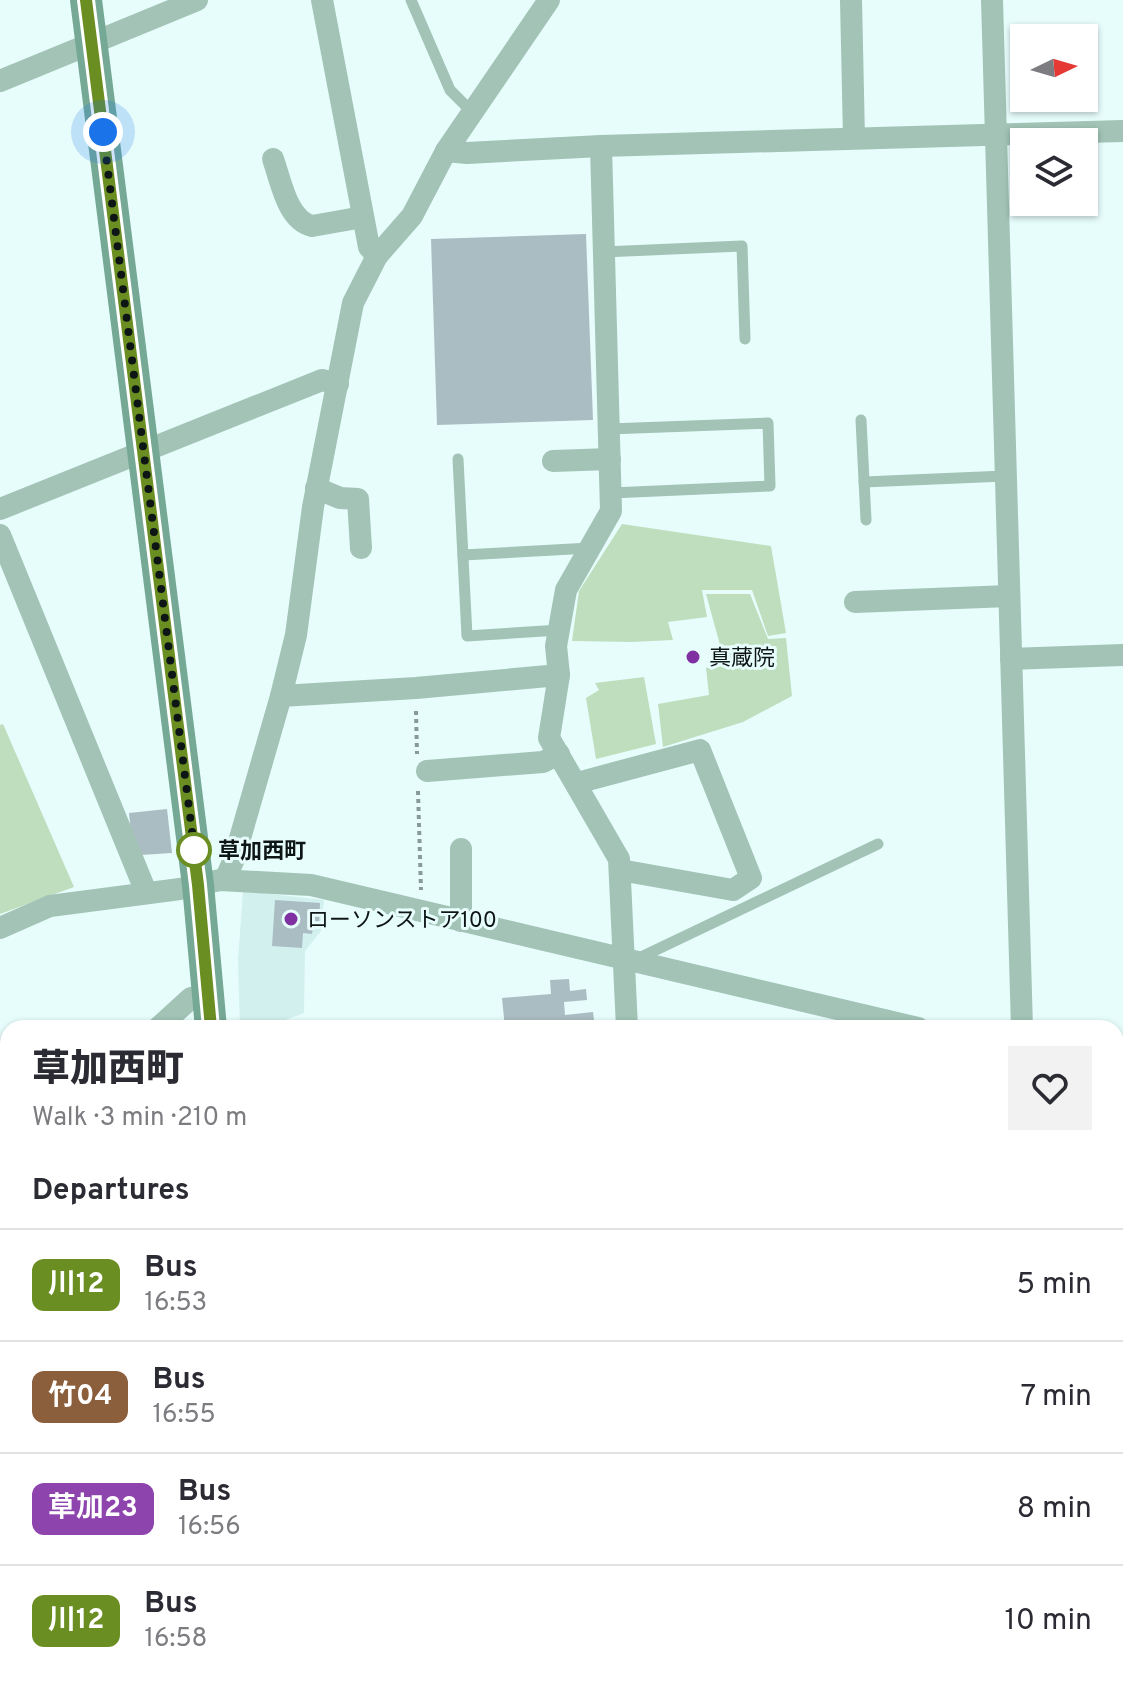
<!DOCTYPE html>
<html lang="en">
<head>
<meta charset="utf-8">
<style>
	:root { --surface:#fff; --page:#f2f2f3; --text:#2b2b33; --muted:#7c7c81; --line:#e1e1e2 }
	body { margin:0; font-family:Overpass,"Noto Sans JP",sans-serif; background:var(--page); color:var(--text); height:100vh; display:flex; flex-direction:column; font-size:30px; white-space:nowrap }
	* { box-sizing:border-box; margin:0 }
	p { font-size:26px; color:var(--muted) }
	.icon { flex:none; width:44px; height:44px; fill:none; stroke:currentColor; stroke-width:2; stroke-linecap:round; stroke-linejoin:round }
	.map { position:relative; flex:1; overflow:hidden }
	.side { position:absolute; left:0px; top:1020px; width:1124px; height:672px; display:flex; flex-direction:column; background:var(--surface); border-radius:24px 24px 0 0; box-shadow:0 2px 6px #0004 }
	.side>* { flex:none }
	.badge { padding:0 16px; border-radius:12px; font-size:28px; line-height:52px }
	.needle { width:52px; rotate:85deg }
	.fabs { position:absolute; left:1010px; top:24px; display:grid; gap:16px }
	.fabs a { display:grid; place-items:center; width:88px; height:88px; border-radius:0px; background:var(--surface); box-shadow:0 2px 6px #0004; font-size:40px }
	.you { position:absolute; width:40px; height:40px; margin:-20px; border:6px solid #fff; border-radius:50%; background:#1a73e8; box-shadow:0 0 0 12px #1a73e833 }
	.map>.badge { position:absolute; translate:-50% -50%; box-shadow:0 0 0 4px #fff }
	h2 { padding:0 32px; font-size:30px; line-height:72px }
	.round { display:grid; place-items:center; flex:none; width:84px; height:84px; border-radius:0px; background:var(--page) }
	.head { display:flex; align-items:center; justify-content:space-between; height:136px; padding:0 32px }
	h1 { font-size:38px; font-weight:800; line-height:60px }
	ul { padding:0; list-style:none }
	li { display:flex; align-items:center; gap:24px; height:112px; padding:0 32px; border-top:2px solid var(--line) }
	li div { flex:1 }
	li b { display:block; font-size:30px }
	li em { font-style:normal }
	li .badge { min-width:88px; font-weight:700; text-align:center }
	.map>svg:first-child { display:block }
	.built { fill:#d1f0ee }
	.green { fill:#bedebe }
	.building { fill:#aabdc3 }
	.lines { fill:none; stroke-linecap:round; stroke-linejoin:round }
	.path { stroke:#899898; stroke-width:4; stroke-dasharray:4 4; stroke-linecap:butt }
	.lane { stroke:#a2c3b6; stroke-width:11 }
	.street { stroke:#a2c3b6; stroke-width:22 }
	.secondary { stroke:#75a996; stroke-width:32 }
	.highway { stroke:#31856b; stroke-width:40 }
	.line-casing { stroke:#fff; stroke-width:18 }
	.line { stroke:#6b8e23; stroke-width:12 }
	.walk { stroke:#0e1515; stroke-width:8; stroke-dasharray:0 14.4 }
	.poi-dot { fill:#7f30a1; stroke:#e7fdfc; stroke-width:3 }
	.stop-dot { fill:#fff; stroke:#6b8e23; stroke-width:4 }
	.labels { text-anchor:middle; stroke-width:6; stroke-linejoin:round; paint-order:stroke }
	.poi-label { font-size:22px; fill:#0e1515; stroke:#e7fdfc; text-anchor:start }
	.stop-label { font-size:22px; font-weight:bold; fill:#0e1515; stroke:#e7fdfc; text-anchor:start }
</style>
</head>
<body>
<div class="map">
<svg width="1123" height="1692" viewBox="0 0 1123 1692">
	<rect width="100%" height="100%" fill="#e7fdfc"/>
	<g class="built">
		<path d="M 243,891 L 324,900 L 321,931 L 305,951 L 304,1013 L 263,1028 L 240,1028 L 238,960 Z"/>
		<rect x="664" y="1684" width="366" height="8"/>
	</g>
	<g class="green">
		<path d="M 622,524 L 771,546 L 786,633 L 768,636 L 752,590 L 702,590 L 707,617 L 668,622 L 673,640 L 632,642 L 572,641 L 579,591 Z"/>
		<path d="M 706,594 L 750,594 L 768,639 L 786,638 L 792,696 L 743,722 L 663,747 L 658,704 L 709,695 L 706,668 L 725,663 Z"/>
		<path d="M 644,677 L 656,744 L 596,759 L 586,698 L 599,690 L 595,683 Z"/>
		<path d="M 3,724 L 74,887 L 0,914 L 0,725 Z"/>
	</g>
	<g class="building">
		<path d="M 586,234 L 593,420 L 437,425 L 431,239 Z"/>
		<path d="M 167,809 L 172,853 L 141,855 L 131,832 L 129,813 Z"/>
		<path d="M 275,900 L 320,903 L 319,927 L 313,927 L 312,934 L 303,933 L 302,948 L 272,946 Z"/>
		<path d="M 569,979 L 570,991 L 586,989 L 587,1000 L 564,1002 L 565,1015 L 593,1012 L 595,1028 L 505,1028 L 502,998 L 551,994 L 550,980 Z"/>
		<path d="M 697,1684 L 758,1684 L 758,1692 L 698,1692 Z"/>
		<path d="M 769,1684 L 826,1684 L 826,1692 L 770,1692 Z"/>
		<rect x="869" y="1684" width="53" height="8"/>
	</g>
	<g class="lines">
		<g class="path">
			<path d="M 416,711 L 417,754"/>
			<path d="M 418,791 L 421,890"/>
		</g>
		<g class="lane">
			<path d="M 411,0 L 450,90 L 472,112"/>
			<path d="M 603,252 L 742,246 L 745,339"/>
			<path d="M 861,420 L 866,520"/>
			<path d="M 609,429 L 768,423 L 770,486 L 611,493"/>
			<path d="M 458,459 L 467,636 L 560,630"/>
			<path d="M 864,482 L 1005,476"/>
			<path d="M 463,555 L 590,548"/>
			<path d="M 637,959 L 878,844"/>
		</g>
		<g class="street">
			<path d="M 322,0 L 369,247 L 377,256"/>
			<path d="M 851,0 L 854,138"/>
			<path d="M 992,0 L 1022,1028"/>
			<path d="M 0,81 L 197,0"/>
			<path d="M 601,146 L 611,511 L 566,590 L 556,646 L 559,675 L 549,738 L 619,859 L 627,1028"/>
			<path d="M 446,151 L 467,153 L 601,146 L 1123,131"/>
			<path d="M 273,159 C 281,181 287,220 312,226 L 363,217"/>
			<path d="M 553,461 L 610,459"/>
			<path d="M 316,488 L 340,498 L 358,499 L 361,548"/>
			<path d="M 0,509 L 322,380 L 338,384"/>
			<path d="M 0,535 L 146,892"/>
			<path d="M 855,602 L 1009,596"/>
			<path d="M 1011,659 L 1123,655"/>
			<path d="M 281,696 L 416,688 L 559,675"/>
			<path d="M 427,771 L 543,762 L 559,754"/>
			<path d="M 577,783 L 700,750 L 751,878 L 733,890 L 620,870"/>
			<path d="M 461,849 L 461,921"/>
			<path d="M 225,880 L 234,859 L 281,696 L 296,635 L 313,507 L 353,303 L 377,256 L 412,216 L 446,151 L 549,0"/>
			<path d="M 0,928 L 50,906 L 180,889 L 220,880 L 311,885 L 918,1028"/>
			<path d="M 158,1028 L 191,998 L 208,996"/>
			<path d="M 3,1224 L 1,1191 L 8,1185"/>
			<path d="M 0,1669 L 8,1668"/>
			<path d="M 648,1684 L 649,1692"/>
			<path d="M 1046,1684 L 1047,1692"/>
		</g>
		<g class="secondary">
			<path d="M 86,0 L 198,885 L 211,1028"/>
			<path d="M 234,1684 L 234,1692"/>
		</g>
		<g class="highway">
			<path d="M 1116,1077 L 1123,1076"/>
			<path d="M 1116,1108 L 1123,1107"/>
			<path d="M 0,1225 L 8,1224"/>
			<path d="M 0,1257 L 8,1256"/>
		</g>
	</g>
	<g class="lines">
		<g class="line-casing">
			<path id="line" d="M 86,0 L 198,885 L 211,1028"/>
		</g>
		<use href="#line" class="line"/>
		<path class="walk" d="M 103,132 L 195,855 L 194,850"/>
	</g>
	<g class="poi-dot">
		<circle cx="693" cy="657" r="8"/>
		<circle cx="291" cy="919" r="8"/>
	</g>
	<circle class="stop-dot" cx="194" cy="850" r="16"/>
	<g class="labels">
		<g class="poi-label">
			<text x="709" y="665">真蔵院</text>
			<text x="307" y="927">ローソンストア100</text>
		</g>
		<g class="stop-label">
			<text x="218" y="858">草加西町</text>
		</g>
	</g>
</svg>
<div class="fabs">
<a><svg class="needle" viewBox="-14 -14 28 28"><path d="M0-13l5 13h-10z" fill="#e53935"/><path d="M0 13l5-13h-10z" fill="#7c7c81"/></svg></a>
<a><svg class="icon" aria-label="layers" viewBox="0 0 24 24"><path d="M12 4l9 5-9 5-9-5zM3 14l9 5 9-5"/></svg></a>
</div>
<div class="you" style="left:103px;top:132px"></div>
<section class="side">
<div class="head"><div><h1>草加西町</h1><p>Walk · 3 min · 210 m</p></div><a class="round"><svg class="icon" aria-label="heart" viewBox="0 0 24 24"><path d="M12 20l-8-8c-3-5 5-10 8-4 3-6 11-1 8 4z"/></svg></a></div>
<h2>Departures</h2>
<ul>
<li><span class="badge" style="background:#6b8e23;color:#fff">川12</span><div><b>Bus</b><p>16:53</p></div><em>5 min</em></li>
<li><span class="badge" style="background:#8b5e3c;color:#fff">竹04</span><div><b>Bus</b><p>16:55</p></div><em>7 min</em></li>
<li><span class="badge" style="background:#8e44ad;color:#fff">草加23</span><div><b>Bus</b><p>16:56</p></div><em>8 min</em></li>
<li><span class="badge" style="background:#6b8e23;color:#fff">川12</span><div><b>Bus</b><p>16:58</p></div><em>10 min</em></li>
</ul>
</section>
</div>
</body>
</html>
